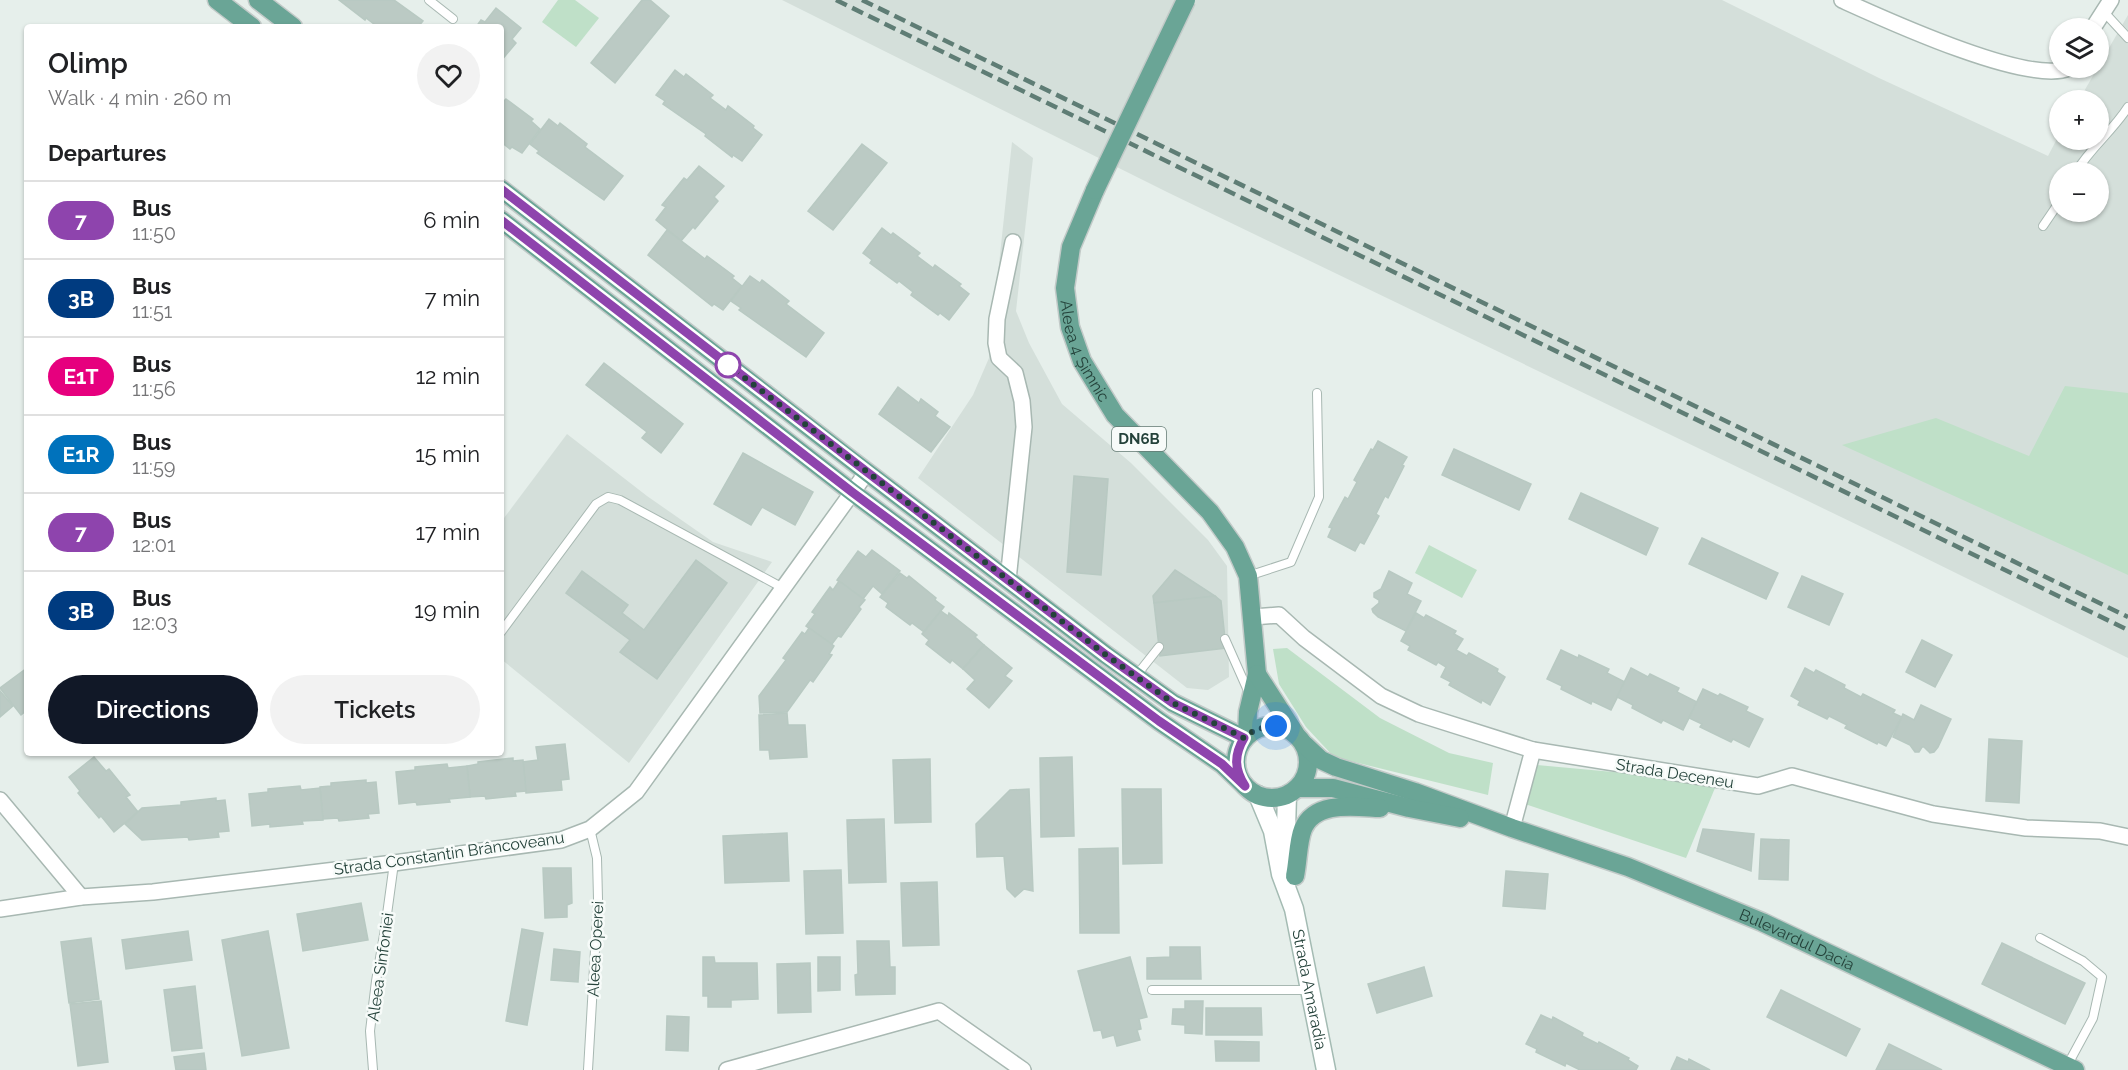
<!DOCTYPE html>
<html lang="en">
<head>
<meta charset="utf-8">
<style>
	:root { --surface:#fff; --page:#f2f2f2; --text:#202124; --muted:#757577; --line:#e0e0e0; --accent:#111827 }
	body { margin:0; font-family:Raleway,sans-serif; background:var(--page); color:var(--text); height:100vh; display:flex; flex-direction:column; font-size:22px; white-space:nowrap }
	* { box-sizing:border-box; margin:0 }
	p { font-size:20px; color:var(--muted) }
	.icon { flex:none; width:33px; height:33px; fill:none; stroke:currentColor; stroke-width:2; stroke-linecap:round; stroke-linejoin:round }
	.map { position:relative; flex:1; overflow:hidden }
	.drawer { position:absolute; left:24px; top:24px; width:480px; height:732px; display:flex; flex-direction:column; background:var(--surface); border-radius:6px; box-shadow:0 2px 4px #0004 }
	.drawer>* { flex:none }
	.badge { padding:0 12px; border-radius:20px; font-size:21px; line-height:39px }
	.controls { position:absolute; left:2049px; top:18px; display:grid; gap:12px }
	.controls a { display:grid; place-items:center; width:60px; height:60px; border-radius:50%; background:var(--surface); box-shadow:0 2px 4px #0004; font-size:30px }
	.you { position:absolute; width:30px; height:30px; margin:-15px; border:4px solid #fff; border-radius:50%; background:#1a73e8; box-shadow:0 0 0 9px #1a73e833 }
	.map>.badge { position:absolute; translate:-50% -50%; box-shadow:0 0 0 3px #fff }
	h2 { padding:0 24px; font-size:22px; line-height:54px }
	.round { display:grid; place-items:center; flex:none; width:63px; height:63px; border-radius:32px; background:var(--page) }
	.overview { display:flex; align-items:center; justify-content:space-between; height:102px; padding:0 24px }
	h1 { font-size:28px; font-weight:600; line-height:45px }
	.cta { display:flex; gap:12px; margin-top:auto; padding:12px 24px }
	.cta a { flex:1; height:69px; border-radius:36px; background:var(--accent); color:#fff; font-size:24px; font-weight:600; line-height:69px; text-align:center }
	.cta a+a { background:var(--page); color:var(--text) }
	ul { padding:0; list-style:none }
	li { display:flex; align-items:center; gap:18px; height:78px; padding:0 24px; border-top:2px solid var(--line) }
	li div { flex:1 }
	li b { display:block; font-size:22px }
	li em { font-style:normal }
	li .badge { min-width:66px; font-weight:700; text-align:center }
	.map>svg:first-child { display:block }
	.built { fill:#d4dfda; fill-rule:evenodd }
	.green { fill:#bfe0c8 }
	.building { fill:#bbcac4; stroke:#b8c9c2; stroke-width:1.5 }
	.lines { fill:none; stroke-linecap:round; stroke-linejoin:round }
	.service-casing { stroke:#a8b8b2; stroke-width:10 }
	.minor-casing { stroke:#a8b8b2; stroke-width:18 }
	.secondary-casing { stroke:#a4bbb3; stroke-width:21 }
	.primary-casing { stroke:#c2cac8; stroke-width:21 }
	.service { stroke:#fff; stroke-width:8 }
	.minor { stroke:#fff; stroke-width:15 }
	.secondary { stroke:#fff; stroke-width:18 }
	.primary { stroke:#6aa596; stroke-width:18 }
	.rail { stroke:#5f7d75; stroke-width:4.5; stroke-dasharray:12 6; stroke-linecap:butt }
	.primary-bridge-casing { stroke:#c2cac8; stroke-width:21; stroke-linecap:butt }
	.primary-bridge { stroke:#6aa596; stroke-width:18 }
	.line-casing { stroke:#fff; stroke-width:14 }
	.line { stroke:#8e44ad; stroke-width:9 }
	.walk { stroke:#24423a; stroke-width:6; stroke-dasharray:0 10.8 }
	.stop-dot { fill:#fff; stroke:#8e44ad; stroke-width:3 }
	.labels { text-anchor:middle; stroke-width:5; stroke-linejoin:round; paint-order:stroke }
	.shield { fill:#f7fbf9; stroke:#637a73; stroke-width:1.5 }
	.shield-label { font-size:15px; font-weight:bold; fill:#24423a }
	.street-label { font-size:16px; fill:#24423a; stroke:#f7fbf9 }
</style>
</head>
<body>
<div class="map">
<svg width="2128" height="1070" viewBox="0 0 2128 1070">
	<rect width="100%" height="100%" fill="#e6efeb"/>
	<g class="built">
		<path d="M 782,0 L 1722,0 L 1879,78 L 2048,156 L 2059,135 L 2060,140 L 2098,140 L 2098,100 L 2079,100 L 2128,15 L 2128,658 L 1895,543 L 1169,193 ZM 2060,172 L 2098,172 L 2098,212 L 2060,212 Z"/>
		<path d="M 1012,142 L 1033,158 L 1016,311 L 1029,343 L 1062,404 L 1131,463 L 1208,540 L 1227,566 L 1229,677 L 1208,690 L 1187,688 L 918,478 L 973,395 L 989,358 Z"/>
		<path d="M 567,434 L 647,496 L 713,542 L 772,562 L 629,763 L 501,659 L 501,522 Z"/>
	</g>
	<g class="green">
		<path d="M 558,0 L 575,0 L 599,18 L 576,47 L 542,22 Z"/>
		<path d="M 2065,386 L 2128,393 L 2128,575 L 1842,445 L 1936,418 L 2029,456 Z"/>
		<path d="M 1429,545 L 1477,570 L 1462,598 L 1415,573 Z"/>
		<path d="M 1287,648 L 1380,718 L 1449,753 L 1493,763 L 1488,795 L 1334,757 L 1306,727 L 1279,684 L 1273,649 Z"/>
		<path d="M 1537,765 L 1635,774 L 1715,788 L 1686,858 L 1525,804 L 1529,782 Z"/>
	</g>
	<g class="building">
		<path d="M 339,0 L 394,0 L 423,21 L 418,27 L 378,27 L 366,18 L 365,20 Z"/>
		<path d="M 642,0 L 650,0 L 669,16 L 615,83 L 591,63 Z"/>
		<path d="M 496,8 L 521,28 L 512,39 L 516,43 L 501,61 L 501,27 L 476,27 L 481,20 L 485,22 Z"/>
		<path d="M 675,70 L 684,77 L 686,74 L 713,95 L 710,98 L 726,110 L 728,106 L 754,126 L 753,128 L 762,135 L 742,161 L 733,155 L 732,157 L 705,136 L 706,134 L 663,104 L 665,101 L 656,95 Z"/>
		<path d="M 506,99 L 533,119 L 531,121 L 540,129 L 522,153 L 512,147 L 510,149 L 501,142 L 501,100 L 503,102 Z"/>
		<path d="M 549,119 L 558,126 L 560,123 L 587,144 L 585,147 L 623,176 L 604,200 L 537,153 L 539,151 L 530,144 Z"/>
		<path d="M 862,144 L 887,163 L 833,230 L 808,211 Z"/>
		<path d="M 699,166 L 724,186 L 714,197 L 718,201 L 695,229 L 693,227 L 681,241 L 656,220 L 666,207 L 662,205 L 684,178 L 687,180 Z"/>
		<path d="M 882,228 L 891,235 L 893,233 L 920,253 L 917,256 L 933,268 L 935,265 L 961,284 L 959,286 L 969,294 L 949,320 L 940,313 L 938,315 L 911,295 L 913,292 L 899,281 L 897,283 L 870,263 L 872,260 L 863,253 Z"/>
		<path d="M 667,230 L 705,259 L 707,256 L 734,276 L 732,278 L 742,286 L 723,310 L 714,304 L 712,306 L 648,255 Z"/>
		<path d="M 750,276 L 760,283 L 762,280 L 789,301 L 786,304 L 824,333 L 806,357 L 739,310 L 741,308 L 731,301 Z"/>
		<path d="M 604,363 L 683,424 L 661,453 L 642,438 L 647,432 L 586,385 Z"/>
		<path d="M 898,387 L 919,403 L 921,399 L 938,412 L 935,416 L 950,427 L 931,452 L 879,414 Z"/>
		<path d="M 1378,441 L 1407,457 L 1402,465 L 1404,466 L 1388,498 L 1385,496 L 1376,514 L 1379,516 L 1364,544 L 1360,542 L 1355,551 L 1328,537 L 1332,528 L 1329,527 L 1345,497 L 1348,499 L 1357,482 L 1354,480 L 1371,449 L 1373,450 Z"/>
		<path d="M 1454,449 L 1531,484 L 1519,510 L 1442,475 Z"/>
		<path d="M 743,453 L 813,492 L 795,525 L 762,507 L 751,525 L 714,504 Z"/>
		<path d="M 1074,476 L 1108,479 L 1101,575 L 1067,572 Z"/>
		<path d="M 1581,493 L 1658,528 L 1646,555 L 1569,519 Z"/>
		<path d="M 1702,538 L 1778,573 L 1766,599 L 1689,564 Z"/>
		<path d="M 872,550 L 900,571 L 882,594 L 873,586 L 863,599 L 837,580 L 858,551 L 866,557 Z"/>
		<path d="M 696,560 L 727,583 L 657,679 L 620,652 L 630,640 L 566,593 L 582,571 L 628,605 L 622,613 L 644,630 Z"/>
		<path d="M 1175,570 L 1215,596 L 1154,603 L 1153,596 Z"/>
		<path d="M 1389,571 L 1412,583 L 1407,594 L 1421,601 L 1406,631 L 1378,617 L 1373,612 L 1372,609 L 1379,603 L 1379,600 L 1374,597 L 1374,593 L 1381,589 Z"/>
		<path d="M 900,573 L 907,578 L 909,576 L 936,598 L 935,600 L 944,607 L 924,632 L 912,623 L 910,625 L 886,607 L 888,603 L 880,597 Z"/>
		<path d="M 1802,576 L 1843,594 L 1829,625 L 1788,607 Z"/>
		<path d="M 839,581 L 865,600 L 859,607 L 861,609 L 841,637 L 838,636 L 832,644 L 806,626 L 815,614 L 812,612 L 830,587 L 833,590 Z"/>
		<path d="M 1215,596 L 1221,601 L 1226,648 L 1160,656 L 1154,603 Z"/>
		<path d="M 941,611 L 948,616 L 949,613 L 977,635 L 975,637 L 984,645 L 963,669 L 952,660 L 950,663 L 926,644 L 929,640 L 922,634 Z"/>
		<path d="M 1416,613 L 1424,618 L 1426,615 L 1456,631 L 1454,634 L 1463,639 L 1456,650 L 1467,656 L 1469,653 L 1498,669 L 1497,672 L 1505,677 L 1490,705 L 1482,700 L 1481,703 L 1449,685 L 1451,682 L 1441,677 L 1446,667 L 1438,662 L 1436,665 L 1408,650 L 1410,646 L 1401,641 Z"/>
		<path d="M 809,628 L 834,646 L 829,654 L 832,655 L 813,682 L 810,680 L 787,712 L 760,713 L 759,696 L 786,660 L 783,658 L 802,632 L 805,634 Z"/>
		<path d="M 1922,640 L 1952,655 L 1935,687 L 1906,672 Z"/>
		<path d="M 984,645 L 1012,668 L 1005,676 L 1012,681 L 989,708 L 967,689 L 975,680 L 963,669 Z"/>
		<path d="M 1561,650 L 1578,658 L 1579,655 L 1609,669 L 1607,673 L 1625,682 L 1611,710 L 1592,701 L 1591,704 L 1561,689 L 1562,686 L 1547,679 Z"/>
		<path d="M 27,668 L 27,710 L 21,715 L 0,688 Z"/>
		<path d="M 1631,668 L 1648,677 L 1650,674 L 1679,688 L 1677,692 L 1697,702 L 1683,730 L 1663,720 L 1661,723 L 1632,708 L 1633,705 L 1617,697 Z"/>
		<path d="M 1805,668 L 1814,673 L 1816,670 L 1845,685 L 1844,688 L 1861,697 L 1863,694 L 1895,710 L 1893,713 L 1902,717 L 1886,746 L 1878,742 L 1877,744 L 1845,728 L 1847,725 L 1829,716 L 1827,719 L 1798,705 L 1800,701 L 1791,696 Z"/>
		<path d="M 1703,689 L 1718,696 L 1720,694 L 1748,707 L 1746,711 L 1763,719 L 1749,747 L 1733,739 L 1731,742 L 1700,727 L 1702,724 L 1689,718 Z"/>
		<path d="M 0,691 L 13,706 L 0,717 Z"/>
		<path d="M 1921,705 L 1951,719 L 1938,747 L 1934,752 L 1930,753 L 1924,747 L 1922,747 L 1919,752 L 1915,752 L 1910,745 L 1893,737 L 1903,714 L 1914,720 Z"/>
		<path d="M 787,713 L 788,725 L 805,725 L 807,757 L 770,759 L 769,750 L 760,750 L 759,715 Z"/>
		<path d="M 1989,739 L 2022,741 L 2019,803 L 1986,801 Z"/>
		<path d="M 565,744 L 569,779 L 561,780 L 562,790 L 526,793 L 523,762 L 538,760 L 536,747 Z"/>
		<path d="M 94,757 L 106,771 L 109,769 L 130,795 L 126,797 L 138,812 L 114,832 L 101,816 L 99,818 L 78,793 L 80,791 L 69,777 Z"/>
		<path d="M 1072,757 L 1074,836 L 1041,837 L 1040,758 Z"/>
		<path d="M 513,758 L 513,761 L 523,760 L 526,791 L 515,792 L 516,796 L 486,799 L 485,796 L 470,797 L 467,766 L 478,764 L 478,762 Z"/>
		<path d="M 930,759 L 931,822 L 895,823 L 893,760 Z"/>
		<path d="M 447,764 L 448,768 L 467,766 L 470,797 L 449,799 L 450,802 L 417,805 L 416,802 L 399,804 L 396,772 L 415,770 L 415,767 Z"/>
		<path d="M 366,780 L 366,783 L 376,782 L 379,813 L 368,814 L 369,818 L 339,821 L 338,818 L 323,819 L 320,787 L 331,786 L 331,783 Z"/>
		<path d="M 300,786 L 301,790 L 320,788 L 323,820 L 302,821 L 303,824 L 270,827 L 270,824 L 252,826 L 249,794 L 268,792 L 268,789 Z"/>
		<path d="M 1029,789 L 1033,891 L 1024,889 L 1015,897 L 1007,889 L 1004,856 L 977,857 L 976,824 L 1010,790 Z"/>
		<path d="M 1122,789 L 1161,789 L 1162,863 L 1123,864 Z"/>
		<path d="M 216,798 L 216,801 L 225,800 L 229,831 L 218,832 L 219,837 L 189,840 L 188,837 L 142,840 L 125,824 L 142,808 L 181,805 L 181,802 Z"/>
		<path d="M 884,819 L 886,882 L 849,883 L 847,820 Z"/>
		<path d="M 1703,829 L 1754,834 L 1751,871 L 1697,851 Z"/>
		<path d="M 787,833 L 789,881 L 725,883 L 723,836 Z"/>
		<path d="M 1761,839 L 1789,840 L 1788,880 L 1759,879 Z"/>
		<path d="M 1118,848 L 1119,933 L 1080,933 L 1079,849 Z"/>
		<path d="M 543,868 L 571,868 L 572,903 L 567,905 L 567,917 L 545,918 Z"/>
		<path d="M 841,870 L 843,933 L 806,934 L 804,871 Z"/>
		<path d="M 1506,871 L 1548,874 L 1545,909 L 1503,906 Z"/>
		<path d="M 937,882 L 939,945 L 903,946 L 901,883 Z"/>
		<path d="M 361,903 L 368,940 L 303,951 L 297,914 Z"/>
		<path d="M 522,929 L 543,933 L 527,1025 L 506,1021 Z"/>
		<path d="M 188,931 L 192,960 L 126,969 L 122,940 Z"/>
		<path d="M 268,931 L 289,1048 L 242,1056 L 222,940 Z"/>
		<path d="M 91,938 L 99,999 L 69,1003 L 61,942 Z"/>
		<path d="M 857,941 L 889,941 L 890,967 L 895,967 L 895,994 L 856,995 L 855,975 L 858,974 Z"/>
		<path d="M 2002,943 L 2085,983 L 2065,1024 L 1982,984 Z"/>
		<path d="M 1170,947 L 1200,947 L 1201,979 L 1147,979 L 1147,958 L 1170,957 Z"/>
		<path d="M 554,949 L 580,952 L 578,982 L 551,980 Z"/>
		<path d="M 703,957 L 714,957 L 715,963 L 757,963 L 758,999 L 731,1000 L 731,1007 L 708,1007 L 708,996 L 703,996 Z"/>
		<path d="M 818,957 L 840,957 L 840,990 L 818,991 Z"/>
		<path d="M 1130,957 L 1147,1017 L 1139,1019 L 1141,1029 L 1137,1030 L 1140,1040 L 1117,1046 L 1114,1035 L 1103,1038 L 1101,1030 L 1094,1031 L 1078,971 Z"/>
		<path d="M 810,963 L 811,1012 L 778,1013 L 777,964 Z"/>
		<path d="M 1424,967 L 1432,996 L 1377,1013 L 1368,984 Z"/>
		<path d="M 195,986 L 202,1048 L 172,1051 L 164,990 Z"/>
		<path d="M 1781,990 L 1860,1029 L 1846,1056 L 1767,1017 Z"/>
		<path d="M 101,1001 L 108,1062 L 78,1066 L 70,1004 Z"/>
		<path d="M 1185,1001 L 1203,1001 L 1202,1034 L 1185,1033 L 1185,1025 L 1172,1024 L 1173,1009 L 1185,1009 Z"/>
		<path d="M 1206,1008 L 1261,1008 L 1262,1035 L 1206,1035 Z"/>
		<path d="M 1541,1015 L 1552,1020 L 1553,1017 L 1583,1033 L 1582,1036 L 1598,1044 L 1599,1042 L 1629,1058 L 1628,1060 L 1638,1066 L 1636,1070 L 1580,1070 L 1566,1063 L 1565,1066 L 1536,1052 L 1537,1049 L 1526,1044 Z"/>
		<path d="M 667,1016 L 689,1017 L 688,1051 L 666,1050 Z"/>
		<path d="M 1215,1041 L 1259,1042 L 1259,1061 L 1216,1061 Z"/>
		<path d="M 1889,1044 L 1942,1070 L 1876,1070 Z"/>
		<path d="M 204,1053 L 206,1070 L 176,1070 L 174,1057 Z"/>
		<path d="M 1677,1057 L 1688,1062 L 1689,1059 L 1710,1070 L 1671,1070 Z"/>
	</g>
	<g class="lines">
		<g class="service-casing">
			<g id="service">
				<path d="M 429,0 L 453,19"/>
				<path d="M 2104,12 L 2128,38"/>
				<path d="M 2076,172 C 2091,147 2112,132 2128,107"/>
				<path d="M 2043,226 L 2060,201"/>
				<path d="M 1248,576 L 1291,562 L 1319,497 L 1317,393"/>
				<path d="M 501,632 L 596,504 L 608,497 L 620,500 L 783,588"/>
				<path d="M 1225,639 L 1249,693"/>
				<path d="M 1136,676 L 1159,647"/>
				<path d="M 2040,938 L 2083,961 L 2102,977 L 2093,1018 L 2067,1066"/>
				<path d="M 1152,990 L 1309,990"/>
				<path d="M 373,1070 L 370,1031 L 376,981 L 385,929 L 394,863"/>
				<path d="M 588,1070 L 598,899 L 597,858 L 590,829"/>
			</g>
		</g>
		<g class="minor-casing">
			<g id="minor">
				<path d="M 1842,0 C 1884,19 2029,86 2069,68"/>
				<path d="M 2093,28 L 2111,0"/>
				<path d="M 1008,580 L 1024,427 L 1022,401 L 1015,373 L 999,358 L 996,343 L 997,319 L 1013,242"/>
				<path d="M 1253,617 L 1279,615 L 1304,638 L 1381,696 L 1419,714 L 1533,750 L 1758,786 L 1792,776 L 1933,814 L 2026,828 L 2100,831 L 2128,837"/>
				<path d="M 0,800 L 81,897"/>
				<path d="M 1512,828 L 1533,750"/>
				<path d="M 0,909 L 81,897 L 153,892 L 394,863 L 561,840 L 590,829 L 636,792 L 867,472"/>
				<path d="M 727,1070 L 939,1011 L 1023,1070"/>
			</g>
		</g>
		<g class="secondary-casing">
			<g id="secondary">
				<path id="s1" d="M 1258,795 L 1273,831 L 1281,874 L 1294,909 L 1326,1070"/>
				<path d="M 1287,795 L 1286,830 L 1295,872"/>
			</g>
		</g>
		<g class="primary-casing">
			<g id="primary">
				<path d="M 217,0 L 252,27"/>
				<path d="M 258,0 L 293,27"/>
				<path d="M 501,189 L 851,460 L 1106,655 L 1173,703 L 1244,738"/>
				<path id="s2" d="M 1095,190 L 1071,247 L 1065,288 L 1070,327 L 1082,361 L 1115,415 L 1210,512 L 1235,547 L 1248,576 L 1257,674 L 1248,712 L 1247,735"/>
				<path d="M 501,220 L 852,492 L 1159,721 L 1222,764 L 1245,786"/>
				<path d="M 1257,674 L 1295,733"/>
				<circle cx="1272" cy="762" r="36"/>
				<path id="s3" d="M 1305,745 L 1321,760 L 1336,767 L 1415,792 L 1512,828 L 1628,867 L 1762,922 L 2075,1070"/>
				<path d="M 1297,788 L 1333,788 L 1409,808 L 1460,818"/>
				<path d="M 1295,876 C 1298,862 1298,841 1303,829 C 1315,800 1355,807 1380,808"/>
			</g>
		</g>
		<use href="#service" class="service"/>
		<use href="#minor" class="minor"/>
		<use href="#secondary" class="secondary"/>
		<use href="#primary" class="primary"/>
		<g class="rail">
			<path d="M 836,0 L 2128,630"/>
			<path d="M 862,0 L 2128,617"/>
		</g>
		<g class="primary-bridge-casing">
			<path id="primary-bridge" d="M 1095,190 L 1186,0"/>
		</g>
		<use href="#primary-bridge" class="primary-bridge"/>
	</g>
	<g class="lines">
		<g class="line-casing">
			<path id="line" d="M 501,189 L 867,472 L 1106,655 L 1173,703 L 1244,738 C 1234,755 1234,769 1245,786 L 1222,764 L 1159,721 L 852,492 L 501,220"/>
		</g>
		<use href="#line" class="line"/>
		<path class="walk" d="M 728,365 L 1106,655 L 1173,703 L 1244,738 L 1256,729 L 1276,726"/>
	</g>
	<circle class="stop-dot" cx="728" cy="365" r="12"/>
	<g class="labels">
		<rect class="shield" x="1112" y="427" width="54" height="24" rx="4.5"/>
		<g class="shield-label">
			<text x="1139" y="444">DN6B</text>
		</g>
		<g class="street-label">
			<text dy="6" stroke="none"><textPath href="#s2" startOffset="170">Aleea 4 Șimnic</textPath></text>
			<text transform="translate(1675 773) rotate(9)" y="6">Strada Deceneu</text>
			<text transform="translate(449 853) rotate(-8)" y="6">Strada Constantin Brâncoveanu</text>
			<text dy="6" stroke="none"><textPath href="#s3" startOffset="531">Bulevardul Dacia</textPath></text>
			<text transform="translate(595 949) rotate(-87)" y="6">Aleea Operei</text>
			<text transform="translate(380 967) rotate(-82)" y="6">Aleea Sinfoniei</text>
			<text dy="6" stroke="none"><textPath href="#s1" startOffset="202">Strada Amaradia</textPath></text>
		</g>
	</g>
</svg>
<div class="controls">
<a><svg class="icon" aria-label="layers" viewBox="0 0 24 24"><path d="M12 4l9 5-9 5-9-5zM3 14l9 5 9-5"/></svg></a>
<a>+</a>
<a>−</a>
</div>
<div class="you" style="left:1276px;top:726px"></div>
<section class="drawer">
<div class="overview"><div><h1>Olimp</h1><p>Walk · 4 min · 260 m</p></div><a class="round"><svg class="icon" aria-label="heart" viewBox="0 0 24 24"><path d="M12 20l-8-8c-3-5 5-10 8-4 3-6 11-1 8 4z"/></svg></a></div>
<h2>Departures</h2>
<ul>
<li><span class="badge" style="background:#8e44ad;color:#fff">7</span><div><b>Bus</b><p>11:50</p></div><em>6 min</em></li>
<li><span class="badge" style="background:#003b80;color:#fff">3B</span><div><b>Bus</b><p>11:51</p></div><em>7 min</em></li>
<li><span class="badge" style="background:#e6007e;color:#fff">E1T</span><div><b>Bus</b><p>11:56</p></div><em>12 min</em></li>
<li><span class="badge" style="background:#0072bc;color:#fff">E1R</span><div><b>Bus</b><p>11:59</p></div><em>15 min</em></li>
<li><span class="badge" style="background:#8e44ad;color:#fff">7</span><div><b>Bus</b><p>12:01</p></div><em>17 min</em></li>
<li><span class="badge" style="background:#003b80;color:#fff">3B</span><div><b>Bus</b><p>12:03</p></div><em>19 min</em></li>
</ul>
<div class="cta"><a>Directions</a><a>Tickets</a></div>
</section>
</div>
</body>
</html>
